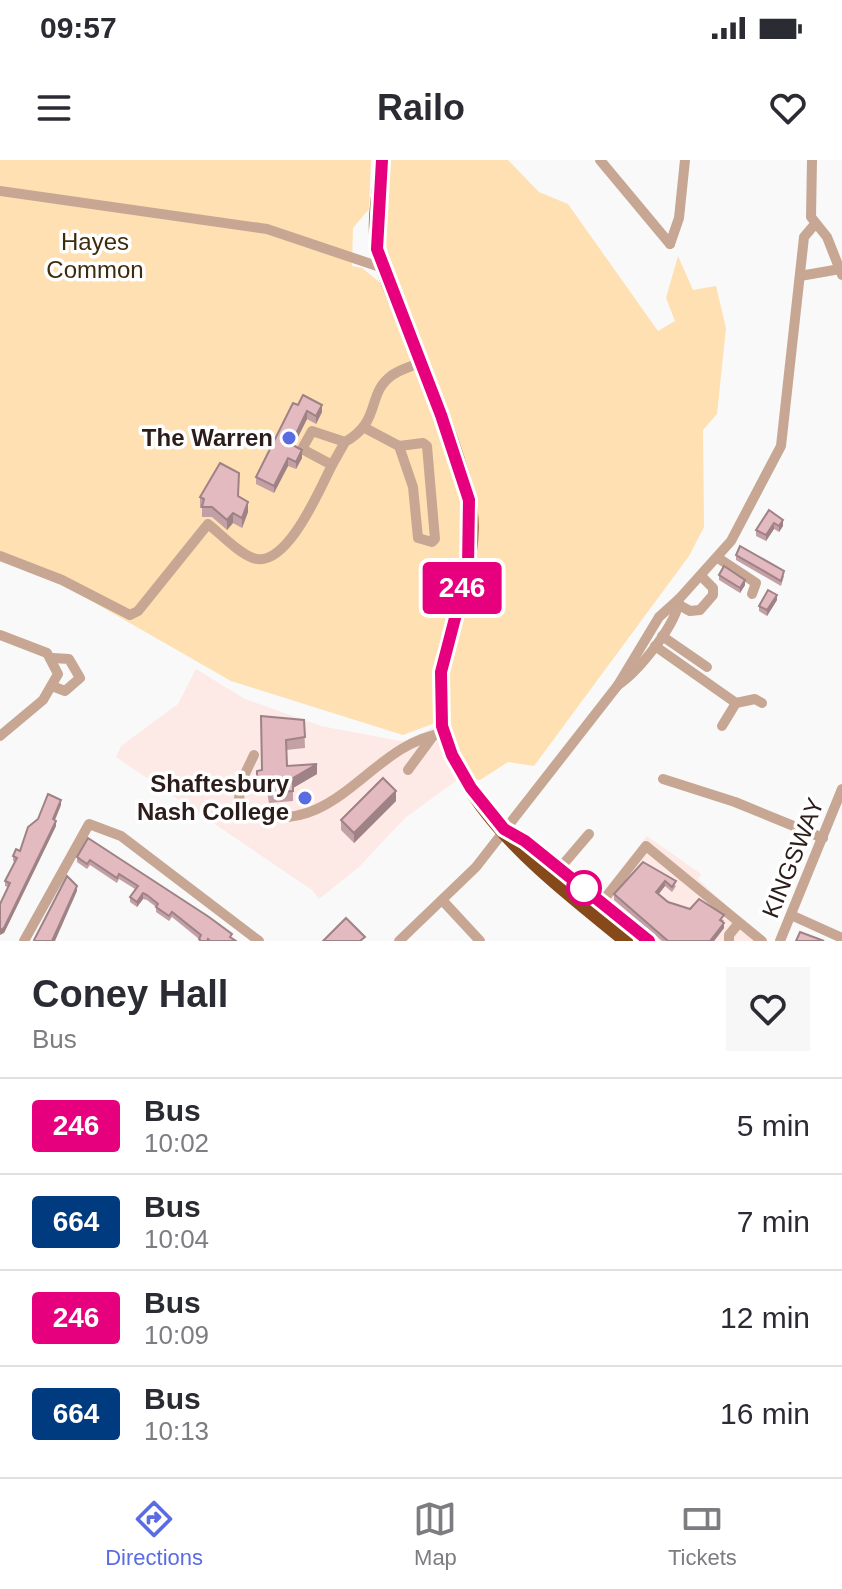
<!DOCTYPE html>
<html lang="en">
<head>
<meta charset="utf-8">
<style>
	:root { --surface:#fff; --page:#f7f7f7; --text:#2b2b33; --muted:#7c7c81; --line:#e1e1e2; --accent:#5a6ce2 }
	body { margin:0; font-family:Arial,sans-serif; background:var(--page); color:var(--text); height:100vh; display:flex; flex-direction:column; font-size:30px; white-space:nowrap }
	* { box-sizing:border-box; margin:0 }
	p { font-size:26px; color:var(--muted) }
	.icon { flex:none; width:44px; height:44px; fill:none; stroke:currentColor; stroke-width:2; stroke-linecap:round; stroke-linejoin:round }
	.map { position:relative; height:781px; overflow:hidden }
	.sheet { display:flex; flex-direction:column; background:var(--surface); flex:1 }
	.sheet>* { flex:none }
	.badge { padding:0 16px; border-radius:6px; font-size:28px; line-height:52px }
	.map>.badge { position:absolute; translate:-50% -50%; box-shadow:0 0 0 4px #fff }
	.round { display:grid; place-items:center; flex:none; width:84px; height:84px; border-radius:0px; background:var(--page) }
	.overview { display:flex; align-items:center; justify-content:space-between; height:136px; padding:0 32px }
	h1 { font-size:38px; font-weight:700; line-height:60px }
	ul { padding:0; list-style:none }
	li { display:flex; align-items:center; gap:24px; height:96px; padding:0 32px; border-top:2px solid var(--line) }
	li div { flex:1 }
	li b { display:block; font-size:30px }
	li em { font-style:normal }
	li .badge { min-width:88px; font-weight:700; text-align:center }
	.status { display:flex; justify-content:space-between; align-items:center; height:56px; padding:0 40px; background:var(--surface); direction:ltr }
	.status svg { height:22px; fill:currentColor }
	header { display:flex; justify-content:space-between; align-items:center; height:104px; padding:0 32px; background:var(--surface); font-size:36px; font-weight:700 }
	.tab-bar { display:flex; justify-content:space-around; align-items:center; height:112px; border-top:2px solid var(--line); background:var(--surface); font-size:22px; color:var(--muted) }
	.tab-bar a { display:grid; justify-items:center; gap:4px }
	.tab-bar .active { color:var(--accent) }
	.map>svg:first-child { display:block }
	.built { fill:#fde9e5 }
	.green { fill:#fee0b2 }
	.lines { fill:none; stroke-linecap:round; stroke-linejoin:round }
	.minor { stroke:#c7a794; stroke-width:10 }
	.highway { stroke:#86491a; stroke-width:14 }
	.wall { fill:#c2a0a5 }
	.shaded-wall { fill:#9e8286 }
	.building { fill:#e2bac0; stroke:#9e8286; stroke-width:2 }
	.line-casing { stroke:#fff; stroke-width:18 }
	.line { stroke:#e6007e; stroke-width:12 }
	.poi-dot { fill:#5a6ce2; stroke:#fff; stroke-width:3 }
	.stop-dot { fill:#fff; stroke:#e6007e; stroke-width:4 }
	.labels { text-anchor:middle; stroke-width:7; stroke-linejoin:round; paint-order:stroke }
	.park-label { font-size:24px; fill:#3e2c0d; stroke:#fff }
	.poi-label { font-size:24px; font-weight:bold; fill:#2c1d1b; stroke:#fff; text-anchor:end }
	.street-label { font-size:24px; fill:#2c1d1b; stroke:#fff }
</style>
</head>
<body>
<div class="status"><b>09:57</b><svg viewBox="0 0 49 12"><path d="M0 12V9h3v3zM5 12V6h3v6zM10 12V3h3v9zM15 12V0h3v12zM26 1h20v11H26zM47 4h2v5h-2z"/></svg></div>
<header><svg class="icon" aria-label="menu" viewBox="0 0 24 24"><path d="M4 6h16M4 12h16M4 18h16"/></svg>Railo<svg class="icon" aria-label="heart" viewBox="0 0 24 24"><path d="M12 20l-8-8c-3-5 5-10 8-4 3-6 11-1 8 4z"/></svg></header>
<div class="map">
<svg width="842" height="781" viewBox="0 0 842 781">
	<rect width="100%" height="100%" fill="#f9f9f9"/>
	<g class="built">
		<path d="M 196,509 L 245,539 L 321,566 L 400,581 L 412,580 L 433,567 L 460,618 L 405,658 L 359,707 L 319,739 L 312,730 L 116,597 L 121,586 L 178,544 Z"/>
		<path d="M 647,676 L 701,714 L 698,719 L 764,781 L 654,781 L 600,736 Z"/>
	</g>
	<g class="green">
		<path d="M 0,0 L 371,0 L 369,49 L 353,68 L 352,106 L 362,108 L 383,125 L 441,267 L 465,342 L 465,405 L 433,519 L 435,563 L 403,575 L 231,521 L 60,423 L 0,398 Z"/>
		<path d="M 391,0 L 508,0 L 539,32 L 568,44 L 658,171 L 675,161 L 666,138 L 678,96 L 693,130 L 716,126 L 726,168 L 717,254 L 703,270 L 704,367 L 689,396 L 534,606 L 508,602 L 480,620 L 472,619 L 442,561 L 443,519 L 476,407 L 476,340 L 451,262 L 388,94 L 384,73 Z"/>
	</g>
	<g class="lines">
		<g class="minor">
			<path d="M 600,0 L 670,84"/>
			<path d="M 812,0 L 811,57 L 827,77 L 842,115"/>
			<path d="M 0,31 L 267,69 L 383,108"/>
			<path d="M 670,84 L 679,58 L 685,0"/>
			<path d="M 800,116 L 840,109"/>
			<path d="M 365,268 L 399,286 L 423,283 L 427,286 L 435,379 L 432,382 L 418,378 L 413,327 L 399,286"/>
			<path d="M 345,282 L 332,305 L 302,289 L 312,271 L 345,282 C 382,261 366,235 391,216 C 400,209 411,207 421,202"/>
			<path d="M 0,396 L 62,420 L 130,455 L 138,451 L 208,364 C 221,374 237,392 253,398 C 286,410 320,329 332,305"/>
			<path d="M 718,398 L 756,423 L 752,434"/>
			<path d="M 679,445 L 690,451 L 700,450 L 713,435 L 713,428 L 701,416"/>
			<path d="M 0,475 L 47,493 L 58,514 L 43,540 L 0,576"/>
			<path d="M 662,476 L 707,507"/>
			<path d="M 655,486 L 736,543 L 722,566"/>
			<path d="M 618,525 C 638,512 678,463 679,439"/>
			<path d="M 52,526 L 65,531 L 80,518 L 69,499 L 53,498"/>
			<path d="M 736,543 L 755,539 L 762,543"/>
			<path d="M 254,595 L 241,622 L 239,639 L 252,654 C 339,677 369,584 444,573"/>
			<path d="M 408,610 L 433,576"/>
			<path d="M 663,619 L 735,642 L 823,678"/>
			<path d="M 554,715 L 589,674"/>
			<path d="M 443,741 L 480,781"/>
			<path d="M 602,742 L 646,686 L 762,781"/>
			<path d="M 791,755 L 842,778"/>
			<path d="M 24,781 L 89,664 L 121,676 L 259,781"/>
			<path d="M 399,781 L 476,707 L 618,525 L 659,457 L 679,439 L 731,381 L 781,286 L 804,77 L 815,64"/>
			<path d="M 729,781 L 729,775 L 738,764"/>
			<path d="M 780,781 L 842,629"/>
		</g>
		<g class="highway">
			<path d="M 382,0 C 380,28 372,63 378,91 C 383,116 396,141 405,165 C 428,220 454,277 468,336 C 481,388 457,441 445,490 C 413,621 539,709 626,781"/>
			<path d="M 507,671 L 649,781"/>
		</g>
	</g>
	<g class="wall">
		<path d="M 298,245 L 322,252 L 316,264 L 307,259 L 294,285 L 302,298 L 296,309 L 288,306 L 274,333 L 256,324 L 256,317 Z"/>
		<path d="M 238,336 L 248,352 L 242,368 L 233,363 L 227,370 L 212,357 L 202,357 L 202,348 L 200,348 L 200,337 Z"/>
		<path d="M 769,350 L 783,366 L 779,372 L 774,369 L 766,381 L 756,376 L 756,370 Z"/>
		<path d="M 736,395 L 784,416 L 781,426 L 736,400 Z"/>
		<path d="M 719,415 L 745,425 L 740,433 L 719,420 Z"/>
		<path d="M 777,440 L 767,456 L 759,451 L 759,446 Z"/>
		<path d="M 261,556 L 304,560 L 305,588 L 286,590 L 287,606 L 317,614 L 293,628 L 293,641 L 269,643 L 267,631 L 257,629 L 257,611 L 262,610 Z"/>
		<path d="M 396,641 L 354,683 L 341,670 L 341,660 Z"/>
		<path d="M 61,645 L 55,660 L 56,666 L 4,773 L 8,727 L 5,726 L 5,721 L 15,702 L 13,701 L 13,696 L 20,691 Z"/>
		<path d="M 88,678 L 232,778 L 236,781 L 199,781 L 199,779 L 172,757 L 169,761 L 156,752 L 156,747 L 147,740 L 143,739 L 137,747 L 130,742 L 130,737 L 135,729 L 119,719 L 117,723 L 90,705 L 87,709 L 77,702 L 77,697 Z"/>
		<path d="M 643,702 L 676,726 L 672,732 L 665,726 L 659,734 L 668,742 L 724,760 L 723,762 L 724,768 L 714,781 L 662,781 L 614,740 L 614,734 Z"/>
	</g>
	<g class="shaded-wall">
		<path d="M 322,245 L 322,252 L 316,264 L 316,256 Z"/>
		<path d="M 307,251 L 307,259 L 291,291 L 291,284 Z"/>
		<path d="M 302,290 L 302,298 L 296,309 L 296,302 Z"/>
		<path d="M 288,298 L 288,306 L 274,333 L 274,326 Z"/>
		<path d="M 248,342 L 248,352 L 242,368 L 242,358 Z"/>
		<path d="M 233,353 L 233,363 L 227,370 L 227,360 Z"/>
		<path d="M 783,360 L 783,366 L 779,372 L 779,366 Z"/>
		<path d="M 774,363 L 774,369 L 766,381 L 766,375 Z"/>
		<path d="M 745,420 L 745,425 L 740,433 L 740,428 Z"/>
		<path d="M 777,435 L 777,440 L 767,456 L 767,450 Z"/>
		<path d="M 317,604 L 317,614 L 293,628 L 293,618 Z"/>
		<path d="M 396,631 L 396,641 L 354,683 L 354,673 Z"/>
		<path d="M 61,640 L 61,645 L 53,664 L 53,659 Z"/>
		<path d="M 56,661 L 56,666 L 4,773 L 0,775 L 0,770 Z"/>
		<path d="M 665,721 L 665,726 L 656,737 L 656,732 Z"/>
		<path d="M 77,726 L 77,731 L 55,781 L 52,781 Z"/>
		<path d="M 143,733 L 143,739 L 137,747 L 137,742 Z"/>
		<path d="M 724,763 L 724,768 L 714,781 L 710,781 Z"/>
	</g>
	<g class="building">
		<path d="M 303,235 L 322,245 L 316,256 L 307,251 L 291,284 L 302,290 L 296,302 L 288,298 L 274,326 L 256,317 L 293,243 L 298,245 Z"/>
		<path d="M 220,303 L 239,313 L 238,336 L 248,342 L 242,358 L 233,353 L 227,360 L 212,347 L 202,347 L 204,339 L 200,337 Z"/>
		<path d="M 769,350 L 783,360 L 779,366 L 774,363 L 766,375 L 756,370 Z"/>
		<path d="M 740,386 L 784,411 L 781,421 L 736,395 Z"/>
		<path d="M 724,406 L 745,420 L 740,428 L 719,415 Z"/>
		<path d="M 768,430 L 777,435 L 767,450 L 759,446 Z"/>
		<path d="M 261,556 L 304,560 L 305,577 L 286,580 L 287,606 L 317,604 L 293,618 L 293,631 L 269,633 L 267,621 L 257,619 L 257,611 L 262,610 Z"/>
		<path d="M 383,618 L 396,631 L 354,673 L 341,660 Z"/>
		<path d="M 48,634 L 61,640 L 53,659 L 56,661 L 4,768 L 0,770 L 0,744 L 10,723 L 5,721 L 17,698 L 13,696 L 16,689 L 20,691 L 28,667 L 38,659 Z"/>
		<path d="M 88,678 L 209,757 L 232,774 L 230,777 L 236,781 L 210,781 L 208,779 L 207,781 L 201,781 L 199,779 L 201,775 L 172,752 L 169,756 L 156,747 L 158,744 L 147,735 L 143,733 L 137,742 L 130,737 L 138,726 L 119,714 L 117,718 L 90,700 L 87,704 L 77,697 Z"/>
		<path d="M 643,702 L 676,721 L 672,727 L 665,721 L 656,732 L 668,742 L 690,749 L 699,739 L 724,755 L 720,760 L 724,763 L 710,781 L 668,781 L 614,734 Z"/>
		<path d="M 67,716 L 77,726 L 52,781 L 35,781 L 34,780 Z"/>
		<path d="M 346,758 L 365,777 L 360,781 L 323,781 Z"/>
		<path d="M 800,772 L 824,781 L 796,781 Z"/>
	</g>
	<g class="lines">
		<g class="line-casing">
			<path id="line" d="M 382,0 L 377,89 L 441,255 L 469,340 L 468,408 L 441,512 L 442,566 L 452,595 L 471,628 L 504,669 L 525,681 L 649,781"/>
		</g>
		<use href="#line" class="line"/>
	</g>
	<g class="poi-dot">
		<circle cx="289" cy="278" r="8"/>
		<circle cx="305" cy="638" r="8"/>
	</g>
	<circle class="stop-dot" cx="584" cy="728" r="16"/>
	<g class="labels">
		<g class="park-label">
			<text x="95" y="90">Hayes<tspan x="95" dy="28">Common</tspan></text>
		</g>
		<g class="poi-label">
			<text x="273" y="286">The Warren</text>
			<text x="289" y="632">Shaftesbury<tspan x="289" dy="28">Nash College</tspan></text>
		</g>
		<g class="street-label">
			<text transform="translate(793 698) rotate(-68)" y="8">KINGSWAY</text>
		</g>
	</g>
</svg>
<b class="badge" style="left:462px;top:428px;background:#e6007e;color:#fff">246</b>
</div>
<section class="sheet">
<div class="overview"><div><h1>Coney Hall</h1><p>Bus</p></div><a class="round"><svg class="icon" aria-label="heart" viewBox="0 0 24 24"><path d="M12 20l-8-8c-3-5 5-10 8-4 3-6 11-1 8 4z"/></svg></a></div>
<ul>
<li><span class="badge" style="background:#e6007e;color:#fff">246</span><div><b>Bus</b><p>10:02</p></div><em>5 min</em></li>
<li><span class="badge" style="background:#003b80;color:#fff">664</span><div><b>Bus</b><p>10:04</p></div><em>7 min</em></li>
<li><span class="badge" style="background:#e6007e;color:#fff">246</span><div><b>Bus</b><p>10:09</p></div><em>12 min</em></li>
<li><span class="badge" style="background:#003b80;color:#fff">664</span><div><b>Bus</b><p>10:13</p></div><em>16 min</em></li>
</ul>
</section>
<nav class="tab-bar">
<a class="active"><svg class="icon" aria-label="directions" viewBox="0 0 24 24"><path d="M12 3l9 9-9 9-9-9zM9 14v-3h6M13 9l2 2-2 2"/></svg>Directions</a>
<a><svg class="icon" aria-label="map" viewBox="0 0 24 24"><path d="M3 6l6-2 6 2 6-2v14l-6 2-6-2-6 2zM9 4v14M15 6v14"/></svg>Map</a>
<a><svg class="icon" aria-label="tickets" viewBox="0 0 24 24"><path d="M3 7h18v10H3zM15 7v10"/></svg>Tickets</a>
</nav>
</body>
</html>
